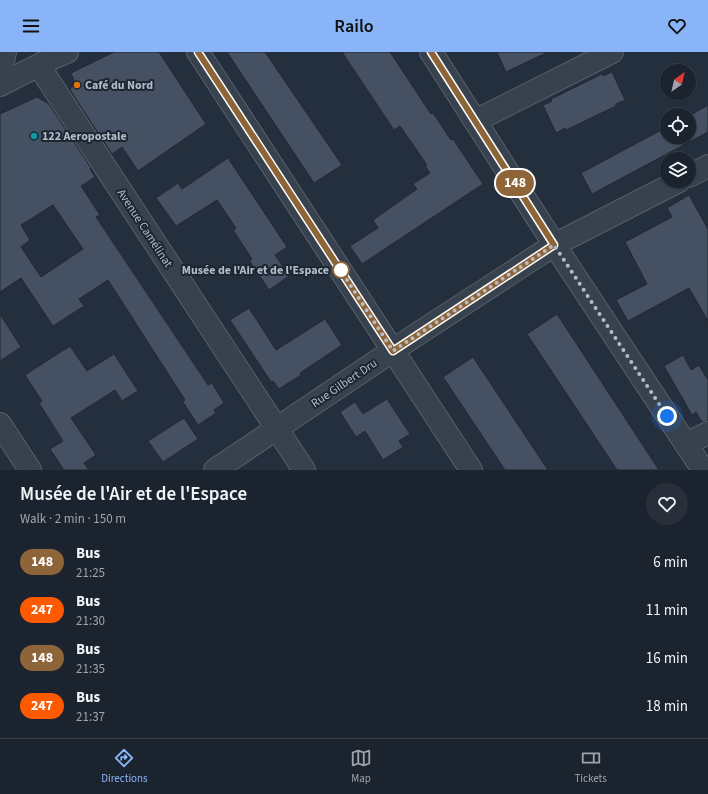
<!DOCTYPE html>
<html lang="en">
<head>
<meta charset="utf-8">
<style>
	:root { --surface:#1b232e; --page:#282f3a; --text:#f1f3f6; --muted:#a0a4aa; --line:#39404a; --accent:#8ab4f8 }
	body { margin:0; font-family:"Source Sans 3",sans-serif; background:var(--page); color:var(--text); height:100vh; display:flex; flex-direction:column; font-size:15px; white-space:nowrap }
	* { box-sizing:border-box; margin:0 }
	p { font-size:13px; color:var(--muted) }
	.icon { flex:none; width:22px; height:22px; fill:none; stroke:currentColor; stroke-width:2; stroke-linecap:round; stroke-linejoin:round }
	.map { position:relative; height:418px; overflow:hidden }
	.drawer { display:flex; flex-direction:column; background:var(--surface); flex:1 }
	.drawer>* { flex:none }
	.badge { padding:0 8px; border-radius:13px; font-size:14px; line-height:26px }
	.needle { width:26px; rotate:34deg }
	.tools { position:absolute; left:660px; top:12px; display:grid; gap:8px }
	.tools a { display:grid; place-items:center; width:36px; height:36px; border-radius:50%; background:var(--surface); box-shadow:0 1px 3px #0004,0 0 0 1px var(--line); font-size:20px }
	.you { position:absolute; width:20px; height:20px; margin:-10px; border:3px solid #fff; border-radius:50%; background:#1a73e8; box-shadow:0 0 0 6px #1a73e833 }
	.map>.badge { position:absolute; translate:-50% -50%; box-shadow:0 0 0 2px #fff }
	.round { display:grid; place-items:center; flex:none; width:42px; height:42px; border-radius:21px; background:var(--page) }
	.head { display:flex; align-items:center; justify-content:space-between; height:68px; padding:0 20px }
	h1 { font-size:19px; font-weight:600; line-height:30px }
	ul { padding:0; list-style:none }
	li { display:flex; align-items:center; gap:12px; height:48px; padding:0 20px }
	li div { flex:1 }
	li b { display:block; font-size:15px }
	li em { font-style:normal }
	li .badge { min-width:44px; font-weight:700; text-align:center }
	header { display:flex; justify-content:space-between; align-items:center; height:52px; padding:0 20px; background:var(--accent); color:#111; font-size:18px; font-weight:600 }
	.dock { display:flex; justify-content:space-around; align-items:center; height:56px; border-top:1px solid var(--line); background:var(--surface); font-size:11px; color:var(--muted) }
	.dock a { display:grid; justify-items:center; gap:2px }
	.dock .on { color:var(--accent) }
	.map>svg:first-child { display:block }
	.building { fill:#455162; stroke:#1f2835; fill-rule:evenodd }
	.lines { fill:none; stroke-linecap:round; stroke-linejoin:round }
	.minor-casing { stroke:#565f6c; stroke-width:24 }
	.minor { stroke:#38414e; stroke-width:22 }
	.line-casing { stroke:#fff; stroke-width:9 }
	.line { stroke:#8d6539; stroke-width:6 }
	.walk { stroke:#b4bcc9; stroke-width:4; stroke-dasharray:0 7.2 }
	.food-dot { fill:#e8710a; stroke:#1d2633; stroke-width:1.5 }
	.culture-dot { fill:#0f9aa8; stroke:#1d2633; stroke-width:1.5 }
	.stop-dot { fill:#fff; stroke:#8d6539; stroke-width:2 }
	.labels { text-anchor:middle; stroke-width:4; stroke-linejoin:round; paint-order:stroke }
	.poi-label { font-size:12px; font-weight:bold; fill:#b4bcc9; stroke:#1d2633; text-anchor:start }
	.street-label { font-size:12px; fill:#b4bcc9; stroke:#1d2633 }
	.stop-label { font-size:12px; font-weight:bold; fill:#b4bcc9; stroke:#1d2633; text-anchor:end }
</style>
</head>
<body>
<header><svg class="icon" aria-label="menu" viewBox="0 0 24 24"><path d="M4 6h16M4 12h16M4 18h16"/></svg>Railo<svg class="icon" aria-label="heart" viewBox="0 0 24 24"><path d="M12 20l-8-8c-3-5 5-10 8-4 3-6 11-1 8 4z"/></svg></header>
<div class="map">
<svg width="708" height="418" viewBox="0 0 708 418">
	<rect width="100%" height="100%" fill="#242f3e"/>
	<g class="building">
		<path d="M 114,0 L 159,0 L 206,72 L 138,119 L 122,95 L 112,102 L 70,38 L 74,29 L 71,21 Z"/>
		<path d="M 227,0 L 265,0 L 342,113 L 314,131 Z"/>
		<path d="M 342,0 L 390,0 L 431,62 L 433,61 L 451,88 L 453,87 L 483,132 L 362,212 L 350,194 L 378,176 L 373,168 L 417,137 L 413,132 L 430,121 L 425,114 L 427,113 L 400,74 L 394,78 Z"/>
		<path d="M 497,0 L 548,0 L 506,20 Z"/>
		<path d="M 612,20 L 625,48 L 616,52 L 616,54 L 566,78 L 565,76 L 556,81 L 543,53 L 552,49 L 551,47 L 602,22 L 603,24 Z"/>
		<path d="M 37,45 L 49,52 L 91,116 L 90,117 L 95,125 L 81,134 L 100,163 L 96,165 L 208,333 L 212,331 L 224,351 L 214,358 L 216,361 L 198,373 L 183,350 L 185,348 L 108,228 L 79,247 L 84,254 L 53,274 L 21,226 L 0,240 L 0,62 ZM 53,153 L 83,197 L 41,225 L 21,195 L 30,188 L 21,173 Z"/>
		<path d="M 708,53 L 708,80 L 592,142 L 581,121 L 667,75 L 667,85 L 689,85 L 689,64 Z"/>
		<path d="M 228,106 L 287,195 L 275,203 L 289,224 L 269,238 L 249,208 L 252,207 L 233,178 L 236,176 L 217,148 L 176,174 L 156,146 L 178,131 L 182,137 Z"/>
		<path d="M 689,143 L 708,177 L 708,269 L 689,236 L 628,269 L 616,248 L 647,232 L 625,190 L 672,165 L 667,156 Z"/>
		<path d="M 249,256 L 276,298 L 325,267 L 342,293 L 300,321 L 301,323 L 279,337 L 273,329 L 271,330 L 230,268 Z"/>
		<path d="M 0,262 L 21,295 L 0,309 Z"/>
		<path d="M 557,262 L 659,418 L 617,418 L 527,282 Z"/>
		<path d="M 70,294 L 87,319 L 114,302 L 138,339 L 122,349 L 115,338 L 71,366 L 96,403 L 84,411 L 89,418 L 64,418 L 50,397 L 63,389 L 39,351 L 42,349 L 25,323 Z"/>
		<path d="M 683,303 L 691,318 L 699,313 L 708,328 L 708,369 L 702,370 L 696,360 L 692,363 L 664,314 Z"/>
		<path d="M 473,305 L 548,418 L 505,418 L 443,325 Z"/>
		<path d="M 387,347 L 410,382 L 399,389 L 403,395 L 383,408 L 365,379 L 356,385 L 340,360 L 355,350 L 363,362 Z"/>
		<path d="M 184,366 L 198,387 L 163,410 L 148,389 Z"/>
	</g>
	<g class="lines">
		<g class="minor-casing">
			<g id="minor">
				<path d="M 198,0 L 471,418"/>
				<path d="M 431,0 L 563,206 L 703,418"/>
				<path d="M 39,14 L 304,418"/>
				<path d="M 0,23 L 5,0"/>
				<path d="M 0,33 L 53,6 L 67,0"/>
				<path d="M 475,69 L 612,0"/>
				<path d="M 689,124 L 708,114"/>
				<path d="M 0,372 L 30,418"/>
				<path d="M 686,392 L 708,381"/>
				<path d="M 215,418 L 413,285 L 554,193 L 679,129"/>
			</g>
		</g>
		<use href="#minor" class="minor"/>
	</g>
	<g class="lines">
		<g class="line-casing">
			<path id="line" d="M 198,0 L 393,299 L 554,193 L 431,0"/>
		</g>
		<use href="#line" class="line"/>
		<path class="walk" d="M 341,218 L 340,217 L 393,299 L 554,193 L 667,364"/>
	</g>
	<circle class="food-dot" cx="77" cy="33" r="4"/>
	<circle class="culture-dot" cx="34" cy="84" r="4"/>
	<circle class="stop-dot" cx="341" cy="218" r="8"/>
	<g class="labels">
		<g class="poi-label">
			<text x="85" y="37">Café du Nord</text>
			<text x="42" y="88">122 Aeropostale</text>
		</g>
		<g class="street-label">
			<text transform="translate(145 176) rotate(57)" y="4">Avenue Camélinat</text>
			<text transform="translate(344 331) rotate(-34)" y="4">Rue Gilbert Dru</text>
		</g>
		<g class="stop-label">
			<text x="329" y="222">Musée de l'Air et de l'Espace</text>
		</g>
	</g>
</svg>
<div class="tools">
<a><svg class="needle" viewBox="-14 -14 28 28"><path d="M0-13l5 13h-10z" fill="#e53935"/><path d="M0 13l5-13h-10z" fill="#a0a4aa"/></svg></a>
<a><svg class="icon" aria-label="locate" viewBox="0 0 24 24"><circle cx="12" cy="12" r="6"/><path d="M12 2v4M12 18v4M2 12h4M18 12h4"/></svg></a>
<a><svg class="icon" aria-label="layers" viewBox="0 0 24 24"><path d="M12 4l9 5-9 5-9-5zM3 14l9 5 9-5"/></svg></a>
</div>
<div class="you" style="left:667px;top:364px"></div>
<b class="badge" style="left:515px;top:131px;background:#8d6539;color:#fff">148</b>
</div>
<section class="drawer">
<div class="head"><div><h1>Musée de l'Air et de l'Espace</h1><p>Walk · 2 min · 150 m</p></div><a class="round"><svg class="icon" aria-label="heart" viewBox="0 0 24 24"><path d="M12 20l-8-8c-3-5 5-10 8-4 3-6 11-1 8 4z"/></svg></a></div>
<ul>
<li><span class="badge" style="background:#8d6539;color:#fff">148</span><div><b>Bus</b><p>21:25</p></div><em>6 min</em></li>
<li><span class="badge" style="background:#ff5a00;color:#fff">247</span><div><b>Bus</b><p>21:30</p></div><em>11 min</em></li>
<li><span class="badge" style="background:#8d6539;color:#fff">148</span><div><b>Bus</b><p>21:35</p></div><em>16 min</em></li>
<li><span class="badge" style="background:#ff5a00;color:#fff">247</span><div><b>Bus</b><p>21:37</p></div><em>18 min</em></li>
</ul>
</section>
<nav class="dock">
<a class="on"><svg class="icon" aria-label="directions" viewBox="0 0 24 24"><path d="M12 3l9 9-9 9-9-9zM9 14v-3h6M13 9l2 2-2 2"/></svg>Directions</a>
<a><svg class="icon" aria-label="map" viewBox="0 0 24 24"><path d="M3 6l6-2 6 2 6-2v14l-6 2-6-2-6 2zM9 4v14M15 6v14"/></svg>Map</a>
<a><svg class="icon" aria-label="tickets" viewBox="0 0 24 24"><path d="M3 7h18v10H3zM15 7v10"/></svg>Tickets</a>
</nav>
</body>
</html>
